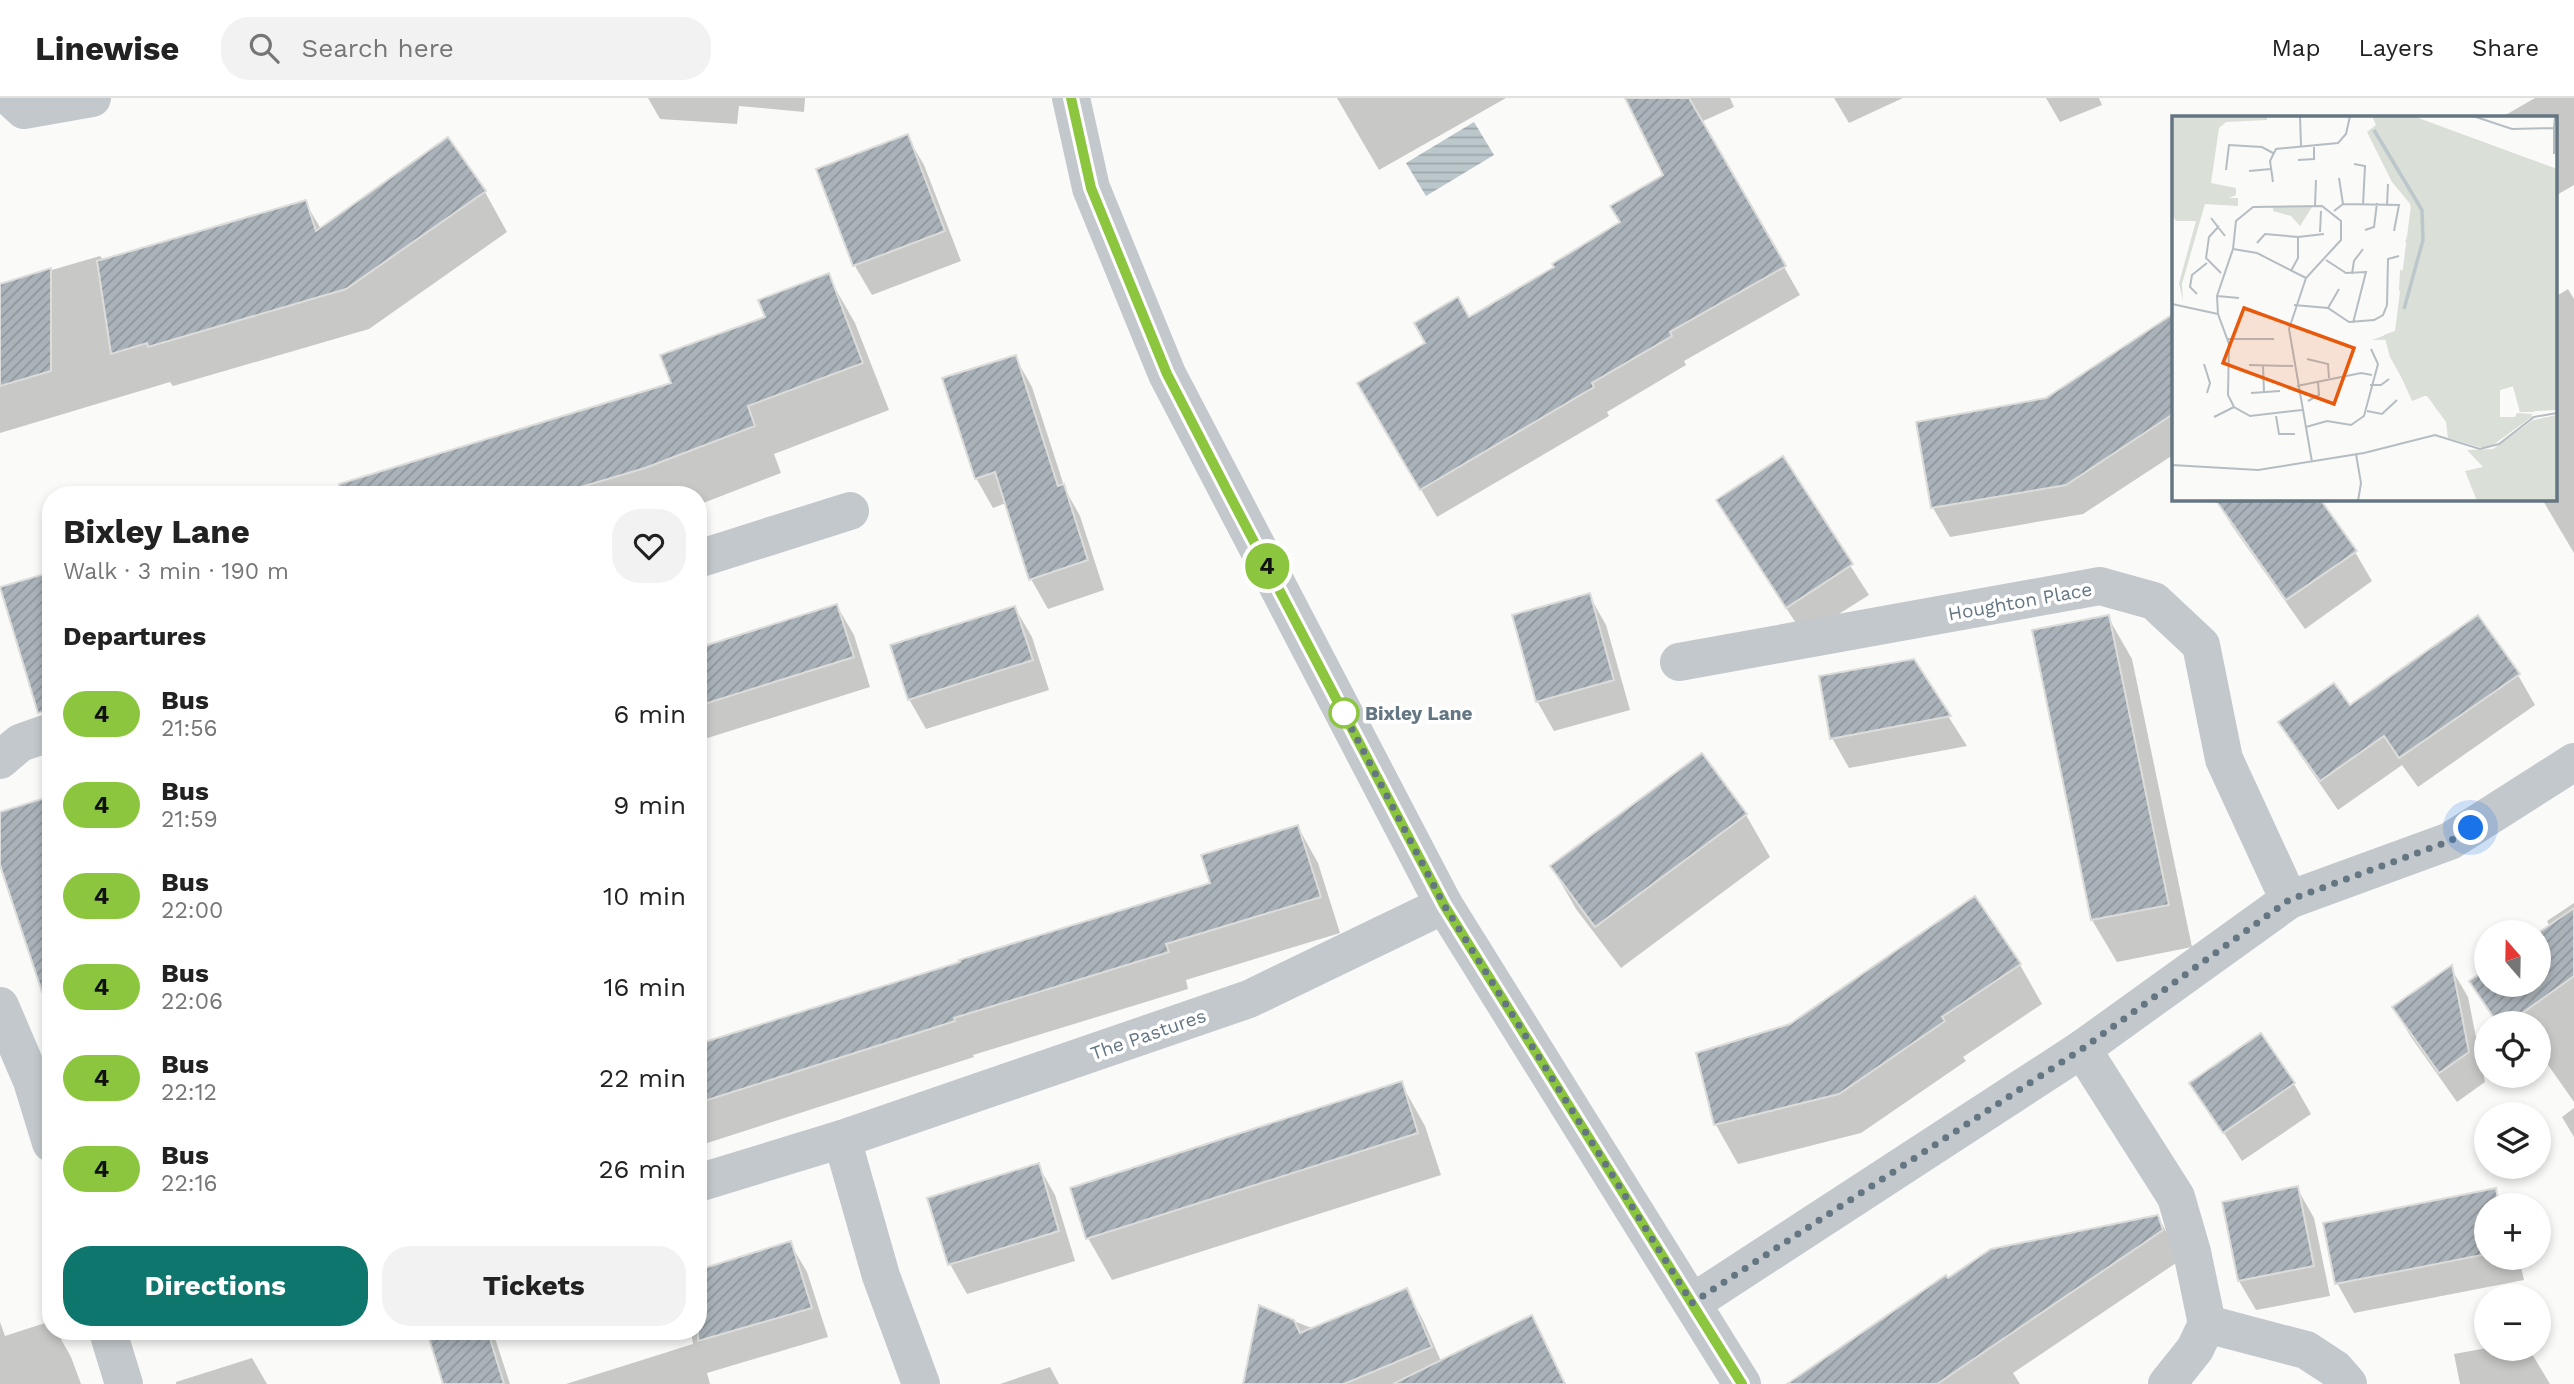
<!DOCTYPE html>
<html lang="en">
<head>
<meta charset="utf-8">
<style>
	:root { --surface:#fff; --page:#f2f2f2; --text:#222; --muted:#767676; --line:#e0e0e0; --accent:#0f766e }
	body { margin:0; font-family:"Work Sans",sans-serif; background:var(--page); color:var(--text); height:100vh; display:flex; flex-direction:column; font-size:26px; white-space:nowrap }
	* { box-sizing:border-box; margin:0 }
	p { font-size:23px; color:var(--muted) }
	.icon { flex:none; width:38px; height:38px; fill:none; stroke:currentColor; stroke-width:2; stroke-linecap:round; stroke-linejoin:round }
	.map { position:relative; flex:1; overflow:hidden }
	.sheet { position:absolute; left:42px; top:388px; width:665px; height:854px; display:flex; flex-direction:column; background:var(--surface); border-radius:28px; box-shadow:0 4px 10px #0003 }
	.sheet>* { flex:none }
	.badge { padding:0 14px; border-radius:23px; font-size:24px; line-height:46px }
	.needle { width:46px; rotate:340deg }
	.controls { position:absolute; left:2474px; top:822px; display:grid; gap:14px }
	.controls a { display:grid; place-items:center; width:77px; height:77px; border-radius:50%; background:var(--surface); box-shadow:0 4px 10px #0003; font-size:35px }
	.you { position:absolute; width:35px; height:35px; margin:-18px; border:5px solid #fff; border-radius:50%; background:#1a73e8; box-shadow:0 0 0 10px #1a73e833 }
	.map>.badge { position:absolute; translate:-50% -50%; box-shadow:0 0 0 4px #fff }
	h2 { padding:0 21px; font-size:26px; line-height:63px }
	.round { display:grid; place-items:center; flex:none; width:74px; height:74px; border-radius:28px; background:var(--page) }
	.headline { display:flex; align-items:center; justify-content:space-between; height:119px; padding:0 21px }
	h1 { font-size:33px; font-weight:700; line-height:52px }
	.button { display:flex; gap:14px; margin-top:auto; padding:14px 21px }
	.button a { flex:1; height:80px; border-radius:28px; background:var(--accent); color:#fff; font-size:28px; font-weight:700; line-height:80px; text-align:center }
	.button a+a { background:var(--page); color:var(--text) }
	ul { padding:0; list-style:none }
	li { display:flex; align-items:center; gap:21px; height:91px; padding:0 21px }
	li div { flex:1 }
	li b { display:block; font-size:26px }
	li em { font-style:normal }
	li .badge { min-width:77px; font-weight:700; text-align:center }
	header { display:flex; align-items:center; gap:42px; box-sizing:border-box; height:98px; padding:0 35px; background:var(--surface); border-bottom:2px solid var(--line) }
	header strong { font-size:33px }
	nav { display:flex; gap:38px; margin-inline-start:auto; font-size:24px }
	.search { width:490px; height:63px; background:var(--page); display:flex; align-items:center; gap:18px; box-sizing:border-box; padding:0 24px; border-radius:28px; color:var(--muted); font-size:26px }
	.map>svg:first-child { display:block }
	.water { fill:url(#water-rules) }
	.shadow { fill:#0003 }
	.building { fill:url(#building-hatch); stroke:#dcdcda; stroke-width:2 }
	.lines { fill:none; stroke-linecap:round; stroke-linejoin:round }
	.minor { stroke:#c3c8cc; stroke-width:38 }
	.line-casing { stroke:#fff; stroke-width:16 }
	.line { stroke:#8bc63e; stroke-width:10 }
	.walk { stroke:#657683; stroke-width:7; stroke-dasharray:0 12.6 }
	.stop-dot { fill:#fff; stroke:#8bc63e; stroke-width:3.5 }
	.labels { text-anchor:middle; stroke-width:7; stroke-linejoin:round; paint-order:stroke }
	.street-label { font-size:19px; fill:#657683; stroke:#fff }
	.stop-label { font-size:19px; font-weight:bold; fill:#657683; stroke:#fff; text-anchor:start }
	.inset-river { fill:none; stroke:#bbc7cb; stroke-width:3.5 }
	.inset-road { fill:none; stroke:#b5bdc2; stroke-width:2 }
	.view { fill:#e8590c; fill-opacity:0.15; stroke:#e8590c; stroke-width:3.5 }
	.inset-edge { fill:none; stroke:#657683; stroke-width:3.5 }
</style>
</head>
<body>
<header>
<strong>Linewise</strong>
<div class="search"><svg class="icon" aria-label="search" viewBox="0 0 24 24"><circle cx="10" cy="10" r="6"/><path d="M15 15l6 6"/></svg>Search here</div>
<nav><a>Map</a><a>Layers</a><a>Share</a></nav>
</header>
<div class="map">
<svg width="2574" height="1286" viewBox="0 0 2574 1286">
	<defs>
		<pattern id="water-rules" width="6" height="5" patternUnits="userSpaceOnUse" patternTransform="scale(1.75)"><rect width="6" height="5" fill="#bbc7cb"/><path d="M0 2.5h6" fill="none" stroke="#9ca6aa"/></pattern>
		<pattern id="building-hatch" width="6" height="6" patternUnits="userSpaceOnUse" patternTransform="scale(1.75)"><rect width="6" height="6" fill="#aab3b9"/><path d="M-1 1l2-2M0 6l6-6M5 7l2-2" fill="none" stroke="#8e969c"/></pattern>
	</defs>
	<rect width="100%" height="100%" fill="#fafaf8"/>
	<path class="water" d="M 1474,24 L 1494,57 L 1426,98 L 1406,65 Z"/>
	<g class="shadow">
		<path d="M 648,0 L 805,0 L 804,14 L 739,8 L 737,26 L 660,21 Z"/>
		<path d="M 1337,0 L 1506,0 L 1379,72 Z"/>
		<path d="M 1627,0 L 1730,0 L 1734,9 L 1701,24 L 1800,197 L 1684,263 L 1686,267 L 1607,314 L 1609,318 L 1437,419 L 1359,285 L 1556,170 L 1622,125 L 1665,78 Z"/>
		<path d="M 1834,0 L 1903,0 L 1849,25 Z"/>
		<path d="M 2046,0 L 2099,0 L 2102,7 L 2060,24 Z"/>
		<path d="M 2535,0 L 2574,0 L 2574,87 L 2555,98 L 2555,19 L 2502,19 Z"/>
		<path d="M 907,38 L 924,67 L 961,163 L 872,197 L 855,168 L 818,72 Z"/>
		<path d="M 447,42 L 485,94 L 507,134 L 369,231 L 173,288 L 170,284 L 0,335 L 0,187 L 100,158 L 104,163 L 305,104 L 321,131 Z"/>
		<path d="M 828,178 L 855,225 L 889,312 L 774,356 L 781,375 L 698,407 L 698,397 L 308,397 L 673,287 Z"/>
		<path d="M 2568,191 L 2574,201 L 2574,455 L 2542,401 L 2555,401 L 2555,199 Z"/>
		<path d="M 2173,228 L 2173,357 L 2083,416 L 1950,439 L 1933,410 L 2047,302 Z"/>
		<path d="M 1015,259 L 1032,289 L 1065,391 L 1080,418 L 1104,492 L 1048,511 L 1031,481 L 1006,405 L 993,410 L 976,380 Z"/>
		<path d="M 1782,361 L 1869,497 L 1804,538 L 1718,402 Z"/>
		<path d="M 2216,401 L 2317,401 L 2355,454 L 2372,483 L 2305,531 L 2232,428 Z"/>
		<path d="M 1589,497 L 1606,527 L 1630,612 L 1554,633 L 1537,603 Z"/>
		<path d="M 837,508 L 854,537 L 870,589 L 698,643 L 698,551 Z"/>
		<path d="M 1015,510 L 1032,539 L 1049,592 L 926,631 L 909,601 Z"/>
		<path d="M 2108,519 L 2132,561 L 2192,849 L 2117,864 L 2092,822 Z"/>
		<path d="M 1913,563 L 1967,648 L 1849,670 L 1832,640 Z"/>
		<path d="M 2518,577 L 2535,607 L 2418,689 L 2402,667 L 2338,712 L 2298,654 L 2281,625 Z"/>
		<path d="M 51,705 L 51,905 L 43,892 L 0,761 L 0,716 Z"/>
		<path d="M 1746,717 L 1770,759 L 1621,870 L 1576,811 L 1552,769 Z"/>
		<path d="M 1298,729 L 1318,765 L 1340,835 L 1186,882 L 1188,891 L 973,957 L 974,959 L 698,1048 L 698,948 L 1212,786 Z"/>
		<path d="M 1974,800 L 2020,867 L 2042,906 L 1963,959 L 1966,963 L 1861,1035 L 1738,1066 L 1716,1027 L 1791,927 Z"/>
		<path d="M 2574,805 L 2574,1004 L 2539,954 L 2539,926 L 2497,926 L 2471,884 L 2487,887 L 2539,887 L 2550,829 L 2547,823 Z"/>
		<path d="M 2451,870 L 2468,899 L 2485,984 L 2457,1004 L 2411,939 L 2394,910 Z"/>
		<path d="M 2260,938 L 2294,986 L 2311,1016 L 2242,1063 L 2192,986 Z"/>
		<path d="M 1401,985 L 1425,1028 L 1441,1077 L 1112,1182 L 1088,1140 Z"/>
		<path d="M 2574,1010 L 2574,1039 L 2562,1019 Z"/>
		<path d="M 1038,1067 L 1055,1097 L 1075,1163 L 967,1196 L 950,1166 L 930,1101 Z"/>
		<path d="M 2297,1090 L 2314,1120 L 2330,1198 L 2256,1212 L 2239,1183 Z"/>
		<path d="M 2495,1092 L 2504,1108 L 2487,1108 L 2487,1160 L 2519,1160 L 2524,1182 L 2354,1215 L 2337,1185 Z"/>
		<path d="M 2158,1119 L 2175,1149 L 2179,1163 L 2013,1275 L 2020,1286 L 1823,1286 L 1948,1182 Z"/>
		<path d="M 790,1145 L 807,1174 L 828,1239 L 707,1275 L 710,1286 L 566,1286 L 693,1246 L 691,1234 L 698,1234 Z"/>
		<path d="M 1406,1192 L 1423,1222 L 1448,1279 L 1431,1286 L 1257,1286 L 1261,1210 L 1314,1231 Z"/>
		<path d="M 1532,1220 L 1566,1286 L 1465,1286 Z"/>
		<path d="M 51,1223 L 51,1234 L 57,1234 L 71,1259 L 81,1286 L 0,1286 L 0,1224 L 5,1238 Z"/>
		<path d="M 428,1234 L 493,1234 L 510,1286 L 445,1286 Z"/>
		<path d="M 2487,1250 L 2529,1251 L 2550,1286 L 2460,1286 L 2454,1256 Z"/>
		<path d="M 252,1260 L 267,1286 L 176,1286 L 176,1284 Z"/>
		<path d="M 1050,1269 L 1059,1286 L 1000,1286 Z"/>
	</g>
	<g class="building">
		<path d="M 1625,0 L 1689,0 L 1786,168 L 1670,234 L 1672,238 L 1592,285 L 1594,289 L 1420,392 L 1357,285 L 1425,245 L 1414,225 L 1458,199 L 1469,219 L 1554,169 L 1552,166 L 1620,124 L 1610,108 L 1663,77 Z"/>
		<path d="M 908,36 L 945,133 L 853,168 L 816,71 Z"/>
		<path d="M 448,39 L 486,93 L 346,191 L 148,249 L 147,245 L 111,256 L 97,163 L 306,102 L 316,133 Z"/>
		<path d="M 51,170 L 51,273 L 0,288 L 0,186 Z"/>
		<path d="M 829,175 L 863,265 L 748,308 L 755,328 L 645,370 L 554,397 L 341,397 L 339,386 L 671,285 L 660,257 L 765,219 L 758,202 Z"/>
		<path d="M 2173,216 L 2173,316 L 2066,387 L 1931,410 L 1916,324 L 2046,300 Z"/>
		<path d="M 1016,257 L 1058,388 L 1064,386 L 1088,462 L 1029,482 L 995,374 L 975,381 L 942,280 Z"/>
		<path d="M 1783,358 L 1853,466 L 1786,510 L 1716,402 Z"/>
		<path d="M 2215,401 L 2320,401 L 2357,453 L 2286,502 Z"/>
		<path d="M 51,474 L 51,613 L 38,615 L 0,489 Z"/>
		<path d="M 1590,495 L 1614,582 L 1536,604 L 1512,517 Z"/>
		<path d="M 837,506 L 854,559 L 698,608 L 698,550 Z"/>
		<path d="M 1015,508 L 1033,562 L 908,602 L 890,547 Z"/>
		<path d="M 2109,517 L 2169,807 L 2091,822 L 2032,532 Z"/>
		<path d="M 2478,517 L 2520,576 L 2399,660 L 2384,638 L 2320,683 L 2278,624 L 2334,585 L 2350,607 Z"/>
		<path d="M 1914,561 L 1951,618 L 1830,641 L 1819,578 Z"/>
		<path d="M 1702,655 L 1747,716 L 1595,829 L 1550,768 Z"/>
		<path d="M 51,698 L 51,893 L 42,894 L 0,767 L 0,714 Z"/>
		<path d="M 1298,727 L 1321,799 L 1166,846 L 1169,854 L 954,920 L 955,923 L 698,1005 L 698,946 L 960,864 L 959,862 L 1210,785 L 1201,757 Z"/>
		<path d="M 1975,798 L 2021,866 L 1942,919 L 1945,923 L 1839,996 L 1714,1027 L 1696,955 L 1790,926 Z"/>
		<path d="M 2574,810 L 2574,878 L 2507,926 L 2498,926 L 2469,883 L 2487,871 L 2487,887 L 2539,887 L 2538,835 Z"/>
		<path d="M 2452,867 L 2469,954 L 2439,975 L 2392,909 Z"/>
		<path d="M 2261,935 L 2295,985 L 2223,1035 L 2189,985 Z"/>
		<path d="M 1402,983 L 1418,1035 L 1086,1141 L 1070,1090 Z"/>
		<path d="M 1039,1065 L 1059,1133 L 948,1167 L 927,1100 Z"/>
		<path d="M 2298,1088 L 2314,1168 L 2238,1183 L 2222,1104 Z"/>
		<path d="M 2496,1090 L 2499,1108 L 2487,1108 L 2487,1156 L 2335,1186 L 2323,1125 Z"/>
		<path d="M 2158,1117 L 2163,1132 L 1937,1286 L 1787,1286 L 1946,1177 L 1948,1180 L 1991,1151 Z"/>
		<path d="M 791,1143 L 812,1210 L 698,1243 L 698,1172 Z"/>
		<path d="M 1407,1190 L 1432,1249 L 1344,1286 L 1243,1286 L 1259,1207 L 1294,1222 L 1300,1235 Z"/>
		<path d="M 1532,1217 L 1565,1286 L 1393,1286 Z"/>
		<path d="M 427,1234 L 488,1234 L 504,1286 L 443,1286 Z"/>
	</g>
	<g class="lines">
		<g class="minor">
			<path d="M 11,0 L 24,12 L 92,0"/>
			<path d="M 1071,0 L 1091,90 L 1167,276 L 1444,807 L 1742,1286"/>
			<path d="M 698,461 L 850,413"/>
			<path d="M 1679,564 L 2100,488 L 2154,503 L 2201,547 L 2224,661 L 2289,802"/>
			<path d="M 0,662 L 20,645 L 51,634"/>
			<path d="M 0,908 L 32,983 L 51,1045"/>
			<path d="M 2082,951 L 2176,1099 L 2192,1154 L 2207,1226 L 2195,1251 L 2167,1286"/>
			<path d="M 842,1041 L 881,1178 L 921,1286"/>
			<path d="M 698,1085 L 842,1041 L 1249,901 L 1444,807"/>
			<path d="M 1692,1205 L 2082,951 L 2289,802 L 2450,743 L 2574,664"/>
			<path d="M 2207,1226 L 2306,1252 L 2335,1271 L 2348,1286"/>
			<path d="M 108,1234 L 124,1286"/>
		</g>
	</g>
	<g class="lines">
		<g class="line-casing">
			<path id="line" d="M 1071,0 L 1091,90 L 1167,276 L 1229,396 L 1444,807 L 1742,1286"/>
		</g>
		<use href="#line" class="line"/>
		<path class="walk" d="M 1344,615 L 1342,612 L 1444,807 L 1692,1205 L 2082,951 L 2289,802 L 2450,743 L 2471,730"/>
	</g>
	<circle class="stop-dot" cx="1344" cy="615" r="14"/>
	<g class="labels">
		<g class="street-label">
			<text transform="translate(2020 503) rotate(-10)" y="7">Houghton Place</text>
			<text transform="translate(1148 936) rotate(-19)" y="7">The Pastures</text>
		</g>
		<g class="stop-label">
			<text x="1365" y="622">Bixley Lane</text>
		</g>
	</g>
	<g transform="translate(2172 18)">
		<rect width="385" height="385" fill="#fafaf8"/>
		<path d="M 200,0 L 241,0 L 385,53 L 385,294 L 348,296 L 341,270 L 328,274 L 328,301 L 345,301 L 345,297 L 361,300 L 321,329 L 311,332 L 276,322 L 274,306 L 255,280 L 240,280 L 218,241 L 212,219 L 223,215 L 239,89 L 220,66 L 195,16 L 204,9 ZM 39,67 L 64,72 L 64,79 L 57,82 L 66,82 L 66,90 L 32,88 ZM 101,90 L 140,91 L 128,110 L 119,100 L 101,95 Z" fill="#dadfd7"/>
		<path d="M 207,0 L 239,2 L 224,6 L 230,31 L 248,60 L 246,65 ZM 288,20 L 385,53 L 385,91 L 368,85 L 370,73 L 344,69 L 342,91 L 277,60 L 271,52 L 288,37 ZM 250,37 L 270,53 L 251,68 L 254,54 ZM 245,71 L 258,91 L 255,80 L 259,79 L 267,86 L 293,79 L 281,106 L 296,141 L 286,137 L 283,151 L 315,183 L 308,187 L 296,179 L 291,184 L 291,198 L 267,200 L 269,228 L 288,226 L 290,237 L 299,229 L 293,219 L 275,221 L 274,209 L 281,202 L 317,205 L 326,217 L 335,216 L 331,208 L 347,204 L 341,199 L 342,185 L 369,277 L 362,296 L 348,296 L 341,270 L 328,274 L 328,301 L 341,306 L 345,297 L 361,298 L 314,330 L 292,290 L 246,231 L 242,181 L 263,134 L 242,177 L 243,223 L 200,224 L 230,213 L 231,220 L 239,214 L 231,214 L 234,178 L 227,175 L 228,154 L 237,155 L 247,148 L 242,145 L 242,131 L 233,126 L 242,101 L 236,82 ZM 385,209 L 385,292 L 382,293 L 384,280 L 373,273 L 357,225 ZM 245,233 L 290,289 L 311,331 L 279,321 L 283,308 L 292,322 L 276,295 L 260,277 L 240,285 L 219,238 ZM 385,299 L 385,385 L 305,385 L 293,355 L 311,351 L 295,334 L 321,333 L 361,304 Z" fill="#dadfd7"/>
		<path d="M 0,0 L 95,0 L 95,4 L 54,6 L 47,12 L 39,67 L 10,168 L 11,185 L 7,167 L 24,105 L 4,105 L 0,99 ZM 303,80 L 348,95 L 361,104 L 365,121 L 355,139 L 333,150 L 301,144 L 303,137 L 292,131 L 281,106 L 286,89 Z" fill="#dadfd7"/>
		<path class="inset-river" d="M 202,14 L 250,94 L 251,124 L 232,193"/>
		<path class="inset-road" d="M 128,0 L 129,30M 301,0 L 340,13 L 382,12 L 383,0M 382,38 L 382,12M 126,44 L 142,43 L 142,31M 182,48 L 193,50 L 191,89M 54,54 L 57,29 L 90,31 L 101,37M 77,55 L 99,53M 167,62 L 171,88M 101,66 L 98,45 L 104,33 L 166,27 L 174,18 L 178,0M 215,89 L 216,68M 143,90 L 144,64M 162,95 L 171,88 L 227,89 L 222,115M 39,102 L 53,120M 47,110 L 37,121 L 34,142 L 49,157M 193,114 L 202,111 L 205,87M 148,116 L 149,95M 126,121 L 152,118M 85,127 L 93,118 L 126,121 L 126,142 L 119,155M 61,133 L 85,137 L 134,162M 154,144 L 174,157 L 194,156 L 181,207M 180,158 L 182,145 L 191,133M 25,178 L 18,171 L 20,159 L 35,147M 45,180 L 67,182M 0,188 L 46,198M 122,189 L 156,192 L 177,206 L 202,204 L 211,199 L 215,189 L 216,143 L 227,140M 156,192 L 167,173M 56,223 L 102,223M 135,243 L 156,248 L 157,262M 32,248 L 38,267 L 35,277M 77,249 L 121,250M 91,250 L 92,276M 198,269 L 209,269 L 217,263M 125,270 L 189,257 L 200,259M 79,277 L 108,275M 136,285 L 147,279 L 146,266M 130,294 L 78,300 L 62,291 L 56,279 L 57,228 L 46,198 L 45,180 L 61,133 L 64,105 L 81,91 L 150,90 L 169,105 L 169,124 L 134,162 L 117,213 L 140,346M 195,295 L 210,298 L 225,284M 104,300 L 107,318 L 123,318M 42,301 L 62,291M 134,311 L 155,305 L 179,309 L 192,300 L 206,248 L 199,233M 184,338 L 189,367 L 186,385M 0,349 L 86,354 L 192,337 L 263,319 L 308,333 L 327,328 L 362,301 L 385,297"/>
		<path class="view" d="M 72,192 L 182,232 L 162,288 L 51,247 Z"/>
		<rect width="385" height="385" class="inset-edge"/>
	</g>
</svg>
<div class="controls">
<a><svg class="needle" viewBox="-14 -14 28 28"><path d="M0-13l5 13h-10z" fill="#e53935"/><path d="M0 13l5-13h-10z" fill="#767676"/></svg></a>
<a><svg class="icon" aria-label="locate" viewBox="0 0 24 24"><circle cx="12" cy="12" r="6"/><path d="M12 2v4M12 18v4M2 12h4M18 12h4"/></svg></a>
<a><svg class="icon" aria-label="layers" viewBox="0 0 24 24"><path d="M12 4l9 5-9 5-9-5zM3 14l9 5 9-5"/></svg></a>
<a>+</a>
<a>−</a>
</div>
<div class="you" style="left:2471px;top:730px"></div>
<b class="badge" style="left:1267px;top:468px;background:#8bc63e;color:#111">4</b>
<section class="sheet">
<div class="headline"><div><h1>Bixley Lane</h1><p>Walk · 3 min · 190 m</p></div><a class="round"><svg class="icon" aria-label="heart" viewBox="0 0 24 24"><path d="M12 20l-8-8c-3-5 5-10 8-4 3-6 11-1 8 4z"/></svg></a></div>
<h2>Departures</h2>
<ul>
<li><span class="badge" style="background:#8bc63e;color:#111">4</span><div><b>Bus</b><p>21:56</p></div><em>6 min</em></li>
<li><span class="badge" style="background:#8bc63e;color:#111">4</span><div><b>Bus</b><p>21:59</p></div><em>9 min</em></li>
<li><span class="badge" style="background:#8bc63e;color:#111">4</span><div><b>Bus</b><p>22:00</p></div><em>10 min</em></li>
<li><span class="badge" style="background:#8bc63e;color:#111">4</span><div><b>Bus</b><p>22:06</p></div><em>16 min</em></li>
<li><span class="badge" style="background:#8bc63e;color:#111">4</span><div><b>Bus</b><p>22:12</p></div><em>22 min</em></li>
<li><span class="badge" style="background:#8bc63e;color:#111">4</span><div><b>Bus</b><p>22:16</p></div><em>26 min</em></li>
</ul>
<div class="button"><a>Directions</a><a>Tickets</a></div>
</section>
</div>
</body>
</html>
